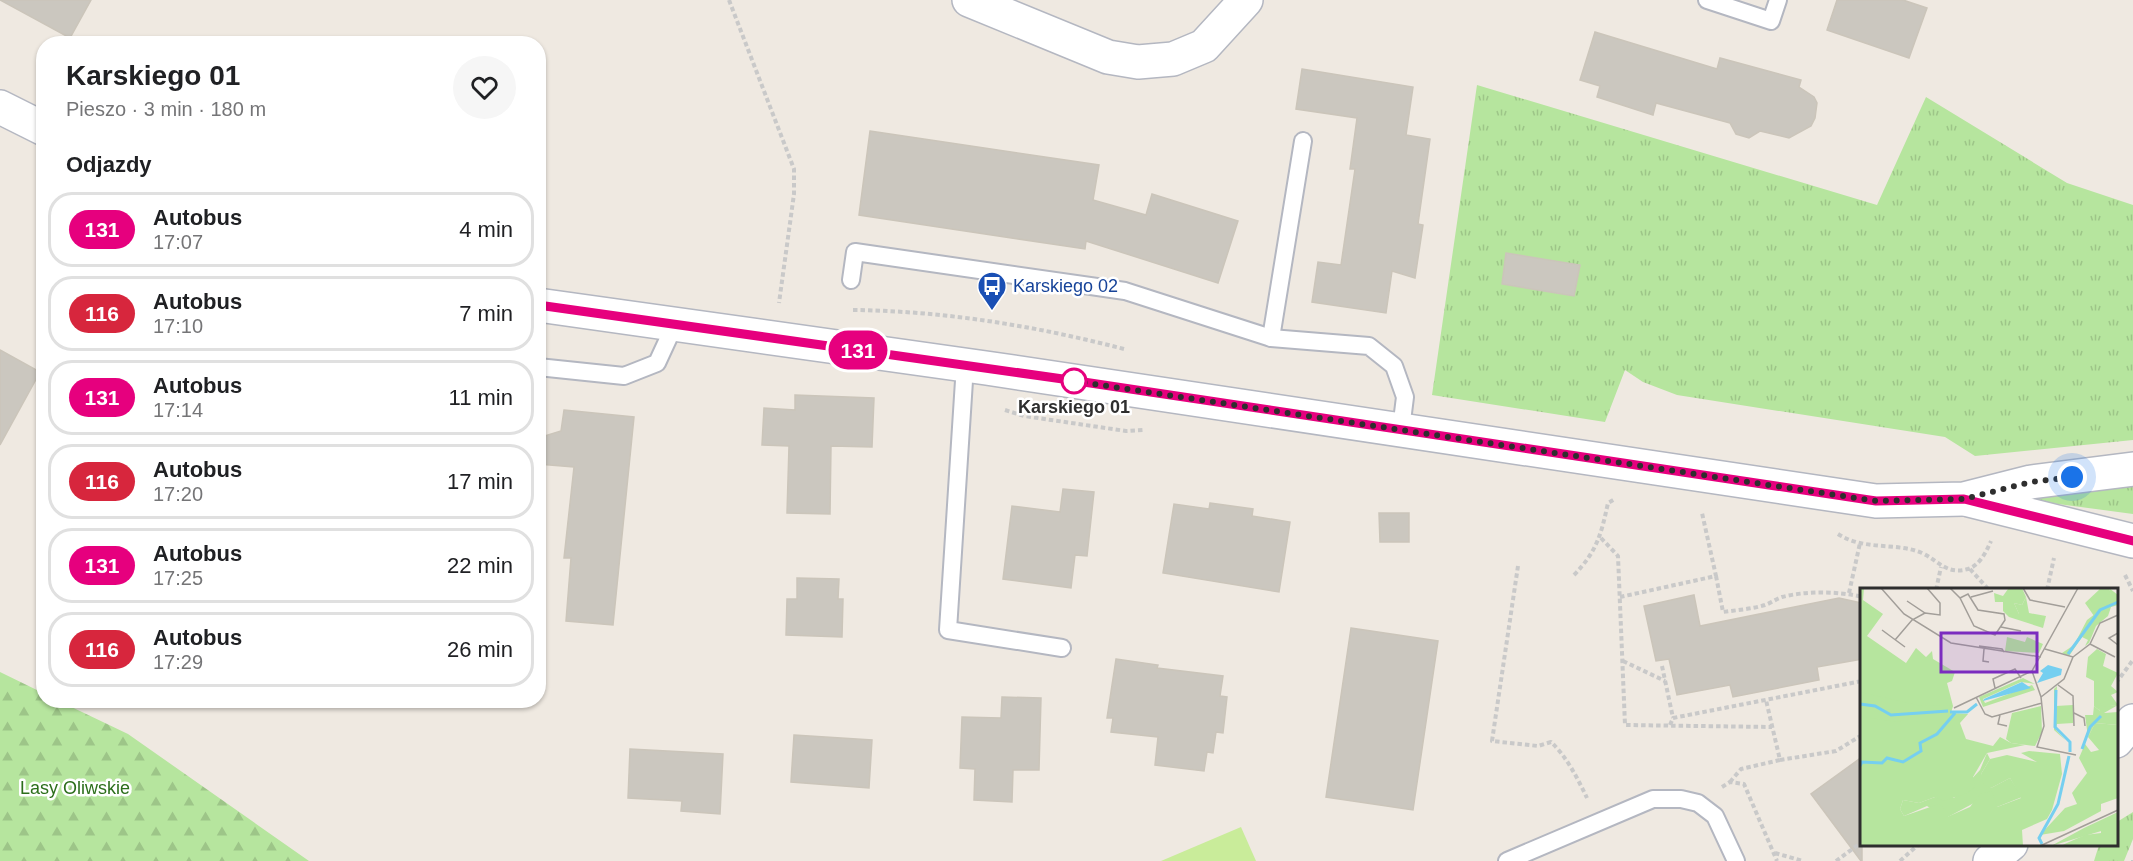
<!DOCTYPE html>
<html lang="pl">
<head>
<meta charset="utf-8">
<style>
	:root { --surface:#fff; --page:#f6f6f6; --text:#202124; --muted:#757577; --line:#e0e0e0 }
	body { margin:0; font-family:Arial,sans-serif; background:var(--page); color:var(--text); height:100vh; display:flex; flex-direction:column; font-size:22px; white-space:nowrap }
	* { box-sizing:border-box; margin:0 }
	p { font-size:20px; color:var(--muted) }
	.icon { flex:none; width:33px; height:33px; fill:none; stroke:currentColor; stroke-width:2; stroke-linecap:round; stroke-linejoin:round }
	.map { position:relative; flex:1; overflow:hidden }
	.sheet { position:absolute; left:36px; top:36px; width:510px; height:672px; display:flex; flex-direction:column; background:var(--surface); border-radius:24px; box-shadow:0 2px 4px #0004 }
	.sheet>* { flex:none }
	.badge { padding:0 12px; border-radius:20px; font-size:21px; line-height:39px }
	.you { position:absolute; width:30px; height:30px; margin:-15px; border:4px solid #fff; border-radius:50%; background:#1a73e8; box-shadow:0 0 0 9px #1a73e833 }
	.map>.badge { position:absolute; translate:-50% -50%; box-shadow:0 0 0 3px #fff }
	h2 { padding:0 30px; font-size:22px; line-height:54px }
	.round { display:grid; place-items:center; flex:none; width:63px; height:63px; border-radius:32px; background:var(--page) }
	.headline { display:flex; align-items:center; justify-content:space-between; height:102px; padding:0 30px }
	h1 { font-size:28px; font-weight:600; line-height:45px }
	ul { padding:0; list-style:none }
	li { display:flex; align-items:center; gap:18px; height:75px; margin:0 12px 9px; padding:0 18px; border:3px solid var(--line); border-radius:24px }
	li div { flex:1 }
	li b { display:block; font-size:22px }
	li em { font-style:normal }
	li .badge { min-width:66px; font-weight:700; text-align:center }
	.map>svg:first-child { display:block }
	.grass { fill:url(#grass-tufts) }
	.forest { fill:url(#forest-firs) }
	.pitch { fill:#c9ec9a }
	.building { fill:#cbc7bf; stroke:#cbc5ba; stroke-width:1.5 }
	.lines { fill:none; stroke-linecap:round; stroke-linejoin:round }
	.service-casing { stroke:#b4b7c1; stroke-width:20 }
	.minor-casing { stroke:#b4b7c1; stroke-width:36 }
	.tertiary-casing { stroke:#b4b7c1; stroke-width:36 }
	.path { stroke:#c9c9c9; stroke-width:4; stroke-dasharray:4.5 3; stroke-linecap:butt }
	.service { stroke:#fff; stroke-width:16 }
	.minor { stroke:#fff; stroke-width:33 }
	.tertiary { stroke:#fff; stroke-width:33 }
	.line-casing { stroke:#fff; stroke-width:14 }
	.line { stroke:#e6007e; stroke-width:9 }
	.walk { stroke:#2e2e2e; stroke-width:6; stroke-dasharray:0 10.8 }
	.stop-dot { fill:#fff; stroke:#e6007e; stroke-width:3 }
	.labels { text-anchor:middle; stroke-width:5; stroke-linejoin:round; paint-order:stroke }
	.transit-label { font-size:18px; fill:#164399; stroke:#fff; text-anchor:start }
	.stop-label { font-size:18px; font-weight:bold; fill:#2e2e2e; stroke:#fff }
	.park-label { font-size:18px; fill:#2c6e1b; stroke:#fff }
	.inset-river { fill:none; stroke:#75cff0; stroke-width:3 }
	.inset-road { fill:none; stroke:#a29e99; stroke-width:1.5 }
	.view { fill:#7b2cbf; fill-opacity:0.15; stroke:#7b2cbf; stroke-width:3 }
	.inset-edge { fill:none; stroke:#2e2e2e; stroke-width:3 }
</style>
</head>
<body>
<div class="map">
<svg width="2133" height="861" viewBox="0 0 2133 861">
	<defs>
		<pattern id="grass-tufts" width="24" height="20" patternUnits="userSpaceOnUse" patternTransform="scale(1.5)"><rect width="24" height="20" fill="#b6e59e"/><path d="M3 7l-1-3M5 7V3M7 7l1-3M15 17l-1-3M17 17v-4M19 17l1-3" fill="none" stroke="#9dc588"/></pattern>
		<pattern id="forest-firs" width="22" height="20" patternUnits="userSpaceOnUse" patternTransform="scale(1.5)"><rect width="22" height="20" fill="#b6e59e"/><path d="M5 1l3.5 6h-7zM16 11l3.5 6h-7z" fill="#9dc588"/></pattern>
	</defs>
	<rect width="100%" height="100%" fill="#efe9e1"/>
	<g class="grass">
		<path d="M 1477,85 L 1877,205 L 1926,97 L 2067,183 L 2133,205 L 2133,440 L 1975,456 L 1945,437 L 1677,395 L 1643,382 L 1625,370 L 1605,422 L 1432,395 Z"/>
		<path d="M 2133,480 L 2133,514 L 2021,499 Z"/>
		<path d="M 2133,812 L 2133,839 L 2124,861 L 2094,861 L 2099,845 L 2116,844 L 2117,822 Z"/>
	</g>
	<path class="forest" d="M 0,672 L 43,693 L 44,700 L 59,701 L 128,734 L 309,861 L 0,861 Z"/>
	<path class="pitch" d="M 1241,827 L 1256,861 L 1161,861 Z"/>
	<g class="building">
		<path d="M 0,0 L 91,0 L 70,38 Z"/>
		<path d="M 1837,0 L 1903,0 L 1927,8 L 1909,58 L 1827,30 Z"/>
		<path d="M 1595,32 L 1717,69 L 1720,58 L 1801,80 L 1799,87 L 1814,97 L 1817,103 L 1815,118 L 1811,126 L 1789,138 L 1760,131 L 1749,138 L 1736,134 L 1730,123 L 1656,103 L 1653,115 L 1597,97 L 1600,86 L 1580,80 Z"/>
		<path d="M 1302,69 L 1413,87 L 1406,135 L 1430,139 L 1418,224 L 1423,225 L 1415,278 L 1392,271 L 1386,313 L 1312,302 L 1318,262 L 1341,265 L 1355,169 L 1350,169 L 1357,118 L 1296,109 Z"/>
		<path d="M 870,131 L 1099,165 L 1093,200 L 1146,215 L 1152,194 L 1238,221 L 1218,283 L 1086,241 L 1085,249 L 859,215 Z"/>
		<path d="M 1506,253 L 1580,265 L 1574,296 L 1502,284 Z"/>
		<path d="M 0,350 L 40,372 L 0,445 Z"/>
		<path d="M 795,395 L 874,398 L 872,447 L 831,446 L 830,514 L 787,513 L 789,446 L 762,445 L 764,408 L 795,410 Z"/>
		<path d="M 564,410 L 634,417 L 613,625 L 566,621 L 571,558 L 564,558 L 574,467 L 538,464 L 538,438 L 561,431 Z"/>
		<path d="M 1063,489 L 1094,492 L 1087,556 L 1075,555 L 1071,588 L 1003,579 L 1012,506 L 1060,512 Z"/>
		<path d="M 1210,503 L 1253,509 L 1252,516 L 1290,522 L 1279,592 L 1163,573 L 1174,504 L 1209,509 Z"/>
		<path d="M 1379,513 L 1409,513 L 1409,542 L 1380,542 Z"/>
		<path d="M 797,578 L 839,579 L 838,599 L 843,599 L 842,637 L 786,635 L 787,599 L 797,599 Z"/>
		<path d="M 1694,595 L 1700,626 L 1839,598 L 1862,603 L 1862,659 L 1817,667 L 1819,680 L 1733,697 L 1730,685 L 1677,695 L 1669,659 L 1656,661 L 1644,606 Z"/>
		<path d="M 1351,628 L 1438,641 L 1413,810 L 1326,797 Z"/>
		<path d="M 1116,659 L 1158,665 L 1157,668 L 1223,676 L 1220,696 L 1227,697 L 1223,733 L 1216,732 L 1213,753 L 1207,752 L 1204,771 L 1155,765 L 1158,737 L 1111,732 L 1113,718 L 1107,718 Z"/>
		<path d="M 1002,697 L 1041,698 L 1039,770 L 1013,770 L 1012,802 L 974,800 L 975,769 L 960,768 L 962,717 L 1001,718 Z"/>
		<path d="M 794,735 L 872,740 L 869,788 L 791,782 Z"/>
		<path d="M 630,749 L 723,754 L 720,814 L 681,811 L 682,801 L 628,798 Z"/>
		<path d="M 1862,757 L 1862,861 L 1861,861 L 1811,794 Z"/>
	</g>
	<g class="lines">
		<g class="service-casing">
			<g id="service">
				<path d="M 1707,0 L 1771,21 L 1778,0"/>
				<path d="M 851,280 L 855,252 L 1125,291 L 1271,338 L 1369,346 L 1394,366 L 1405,397 L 1401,429"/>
				<path d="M 1271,338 L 1303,141"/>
				<path d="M 965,365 L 948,630 L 1062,648"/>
				<path d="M 538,367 L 624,376 L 657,363 L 675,324"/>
				<path d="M 1507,861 L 1653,799 L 1681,799 L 1698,803 L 1715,816 L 1736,861"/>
			</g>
		</g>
		<g class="minor-casing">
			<g id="minor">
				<path d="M 969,0 L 1108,57 L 1138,62 L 1173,59 L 1204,46 L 1246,0"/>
				<path d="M 2116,741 L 2133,721"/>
				<path d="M 1990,861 L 2011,844"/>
			</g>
		</g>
		<g class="tertiary-casing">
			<g id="tertiary">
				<path d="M 0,107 L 44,129"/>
				<path d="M 538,305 L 986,368 L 1876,501 L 1964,499 L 2031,482 L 2133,469"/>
				<path d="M 1969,500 L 2133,541"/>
			</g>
		</g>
		<g class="path">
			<path d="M 729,0 L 794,169 L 794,194 L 779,303"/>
			<path d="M 853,310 C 944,311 1036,326 1124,349"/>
			<path d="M 1005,410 L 1024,416 L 1126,431 L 1143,430"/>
			<path d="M 1838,534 C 1864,551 1896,542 1922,553 C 1939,561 1946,575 1968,569 C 1980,565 1986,552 1991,541"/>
			<path d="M 1601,538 L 1618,556 L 1625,725 L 1772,727"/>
			<path d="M 1518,566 L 1492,741 L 1538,746 L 1551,742 C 1566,756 1577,777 1587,798"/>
			<path d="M 1970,569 L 1989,590"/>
			<path d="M 1574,575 C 1597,551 1601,535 1608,503 L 1615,499"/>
			<path d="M 2125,575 L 2133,591"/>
			<path d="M 1716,576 L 1723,612 C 1737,610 1752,609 1765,605 C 1771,603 1776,599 1782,597 C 1804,591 1840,591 1862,597"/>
			<path d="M 1936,590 L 1941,567"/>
			<path d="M 2047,590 L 2054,558"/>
			<path d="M 1849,593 L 1860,543"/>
			<path d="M 1620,597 L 1716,576 L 1702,513"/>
			<path d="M 1623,661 L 1665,681"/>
			<path d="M 1662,666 L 1673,718"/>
			<path d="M 2116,683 L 2133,660"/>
			<path d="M 1670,725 L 1673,718 L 1862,681"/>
			<path d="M 1780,760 L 1836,751 L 1862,735"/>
			<path d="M 1730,782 L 1741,769 L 1780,760 L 1766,700"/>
			<path d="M 1722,787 L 1730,782 L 1744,784 L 1777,861"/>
			<path d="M 1775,853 L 1803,861"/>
			<path d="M 1836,861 L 1862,842"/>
			<path d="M 1900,861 L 1919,844"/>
			<path d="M 2133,861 L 2133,860"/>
		</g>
		<use href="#service" class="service"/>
		<use href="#minor" class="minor"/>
		<use href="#tertiary" class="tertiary"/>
	</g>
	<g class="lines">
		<g class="line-casing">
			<path id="line" d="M 538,305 L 1077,381 L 1876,501 L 1964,499 L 2133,541"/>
		</g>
		<use href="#line" class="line"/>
		<path class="walk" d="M 1074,381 L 1876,501 L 1964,499 L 2031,482 L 2072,477"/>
	</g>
	<defs>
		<g id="bus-pin" transform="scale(1.5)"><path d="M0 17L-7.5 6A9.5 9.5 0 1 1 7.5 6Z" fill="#1a4fb4" stroke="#fff"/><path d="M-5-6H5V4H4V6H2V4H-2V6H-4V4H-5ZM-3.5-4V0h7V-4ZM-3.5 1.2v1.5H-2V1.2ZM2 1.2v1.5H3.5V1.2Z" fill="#fff"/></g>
	</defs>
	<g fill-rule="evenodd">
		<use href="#bus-pin" x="992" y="286"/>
	</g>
	<circle class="stop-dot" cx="1074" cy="381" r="12"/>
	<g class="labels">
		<g class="transit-label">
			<text x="1013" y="292">Karskiego 02</text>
		</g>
		<g class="stop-label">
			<text x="1074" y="413">Karskiego 01</text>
		</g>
		<g class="park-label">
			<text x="75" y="794">Lasy Oliwskie</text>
		</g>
	</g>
	<g transform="translate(1860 588)">
		<rect width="258" height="258" fill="#efe9e1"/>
		<path d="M 144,0 L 162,0 L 166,9 L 162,17 L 154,15 L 159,26 L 149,29 L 143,23 L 143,14 L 135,14 L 134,5 L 143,8 L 148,1 ZM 241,0 L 249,0 L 253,13 L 234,28 L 225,15 ZM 147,49 L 165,54 L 167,49 L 183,56 L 179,65 L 145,63 ZM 163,90 L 175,96 L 161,94 L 123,111 L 125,115 L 172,97 L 175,102 L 123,119 L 119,109 ZM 197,98 L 196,118 L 213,117 L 213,135 L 197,136 L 196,142 L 205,152 L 194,142 L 194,101 ZM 242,113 L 246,118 L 258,117 L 244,125 L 258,124 L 258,137 L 235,135 L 228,149 L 225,127 L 233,127 L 234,118 L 240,123 L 237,114 ZM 181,118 L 182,144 L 175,158 L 151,155 L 146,151 L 152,125 ZM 127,165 L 130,171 L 121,186 L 131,200 L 150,190 L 162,209 L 137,219 L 114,215 L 86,230 L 67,218 L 44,228 L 40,221 L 43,212 L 59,215 L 75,209 L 94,210 L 120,182 Z" fill="#b6e59e"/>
		<path d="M 0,0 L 4,0 L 3,12 L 23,26 L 7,48 L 46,75 L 56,60 L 66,69 L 72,63 L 73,71 L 95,84 L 92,93 L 87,95 L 93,118 L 91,125 L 108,126 L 100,135 L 106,151 L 133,158 L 140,149 L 151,155 L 165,157 L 127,165 L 113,189 L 115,199 L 107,205 L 84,213 L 75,209 L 59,215 L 43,212 L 40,221 L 44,228 L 79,216 L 87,223 L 87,229 L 110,219 L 120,206 L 132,203 L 137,219 L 161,210 L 150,190 L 131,200 L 124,197 L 121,186 L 130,171 L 147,167 L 177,174 L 161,165 L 169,163 L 200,166 L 202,186 L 192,222 L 187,231 L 162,242 L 163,258 L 0,258 ZM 249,0 L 258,7 L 258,17 L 251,19 L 248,28 L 236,38 L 229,55 L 225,58 L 228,52 L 222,49 L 209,68 L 202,65 L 214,57 L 227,32 L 252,13 ZM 166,9 L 169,25 L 186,28 L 183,40 L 149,29 L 150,25 L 159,26 L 154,15 L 162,17 ZM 237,61 L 246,66 L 243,78 L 258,85 L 251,98 L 258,104 L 251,107 L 258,117 L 243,119 L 239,114 L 240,123 L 234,118 L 234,93 L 226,89 L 228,69 ZM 235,135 L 258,137 L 258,210 L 241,216 L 241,223 L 204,243 L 180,247 L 205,220 L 217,216 L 212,205 L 227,185 L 219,170 L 225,156 L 231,164 L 239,162 L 228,149 ZM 258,224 L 258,238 L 191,258 L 224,240 Z" fill="#b6e59e"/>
		<path d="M 0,104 L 57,117 L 93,118 L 82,129 L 61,136 L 51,130 L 37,134 L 4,129 L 0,128 Z" fill="#b6e59e"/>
		<path d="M 247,234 L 258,238 L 258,258 L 200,258 L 225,247 L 241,245 L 241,237 Z" fill="#b6e59e"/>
		<path d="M 188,77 L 202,81 L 201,87 L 177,95 L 183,85 L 180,83 ZM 162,94 L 171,100 L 123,113 L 124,111 Z" fill="#75cff0"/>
		<path class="inset-river" d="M 208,66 L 240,22 L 258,14M 196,102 L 195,139 L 210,154 L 210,164M 0,116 L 15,118 L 31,127 L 88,123M 90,124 L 107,124 L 117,116M 222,161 L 230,139 L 241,128M 0,178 L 2,174 L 22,175 L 27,170 L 43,174 L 61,163 L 60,155 L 77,146 L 95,125M 182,256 L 179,250 L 198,216 L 209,168"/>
		<path class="inset-road" d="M 21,0 L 44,26 L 91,55 L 181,69M 90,0 L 100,10 L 114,38 L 135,47 L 145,32 L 144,26 L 118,22 L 108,6 L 100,10M 163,0 L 170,12 L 205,19M 111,9 L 133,3M 47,13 L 65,25 L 80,27 L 80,15 L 67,0M 141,39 L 161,43M 22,42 L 45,59M 258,45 L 249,50 L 258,57M 35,52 L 52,32 L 65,25M 230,56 L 255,69M 119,58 L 142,61 L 144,64M 124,61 L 123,73 L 129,74M 185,61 L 213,69 L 230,56 L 240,35 L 258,27M 172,83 L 181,109 L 184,138 L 177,159 L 216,167M 198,97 L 213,108 L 214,138M 135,100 L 133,91 L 155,81 L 161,90M 116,109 L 125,126 L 132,129 L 182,115M 181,109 L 204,91 L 213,69M 94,120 L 172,83 L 218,0M 214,125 L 224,130 L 225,138M 140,127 L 138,136 L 147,138M 180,258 L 258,222"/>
		<path class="view" d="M 81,45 L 177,45 L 177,84 L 81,84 Z"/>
		<rect width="258" height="258" class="inset-edge"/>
	</g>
</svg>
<div class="you" style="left:2072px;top:477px"></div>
<b class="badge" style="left:858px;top:350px;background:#e6007e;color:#fff">131</b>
<section class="sheet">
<div class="headline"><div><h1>Karskiego 01</h1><p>Pieszo · 3 min · 180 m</p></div><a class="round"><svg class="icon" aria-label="heart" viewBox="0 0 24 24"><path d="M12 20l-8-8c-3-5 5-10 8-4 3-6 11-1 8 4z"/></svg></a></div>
<h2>Odjazdy</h2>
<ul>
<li><span class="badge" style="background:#e6007e;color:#fff">131</span><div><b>Autobus</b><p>17:07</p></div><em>4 min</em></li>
<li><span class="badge" style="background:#d7263d;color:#fff">116</span><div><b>Autobus</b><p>17:10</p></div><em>7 min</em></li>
<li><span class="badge" style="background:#e6007e;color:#fff">131</span><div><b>Autobus</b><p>17:14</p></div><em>11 min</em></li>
<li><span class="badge" style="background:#d7263d;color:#fff">116</span><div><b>Autobus</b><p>17:20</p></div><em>17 min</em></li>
<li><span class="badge" style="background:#e6007e;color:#fff">131</span><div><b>Autobus</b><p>17:25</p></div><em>22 min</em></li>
<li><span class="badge" style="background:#d7263d;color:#fff">116</span><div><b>Autobus</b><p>17:29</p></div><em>26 min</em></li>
</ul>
</section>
</div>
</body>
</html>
